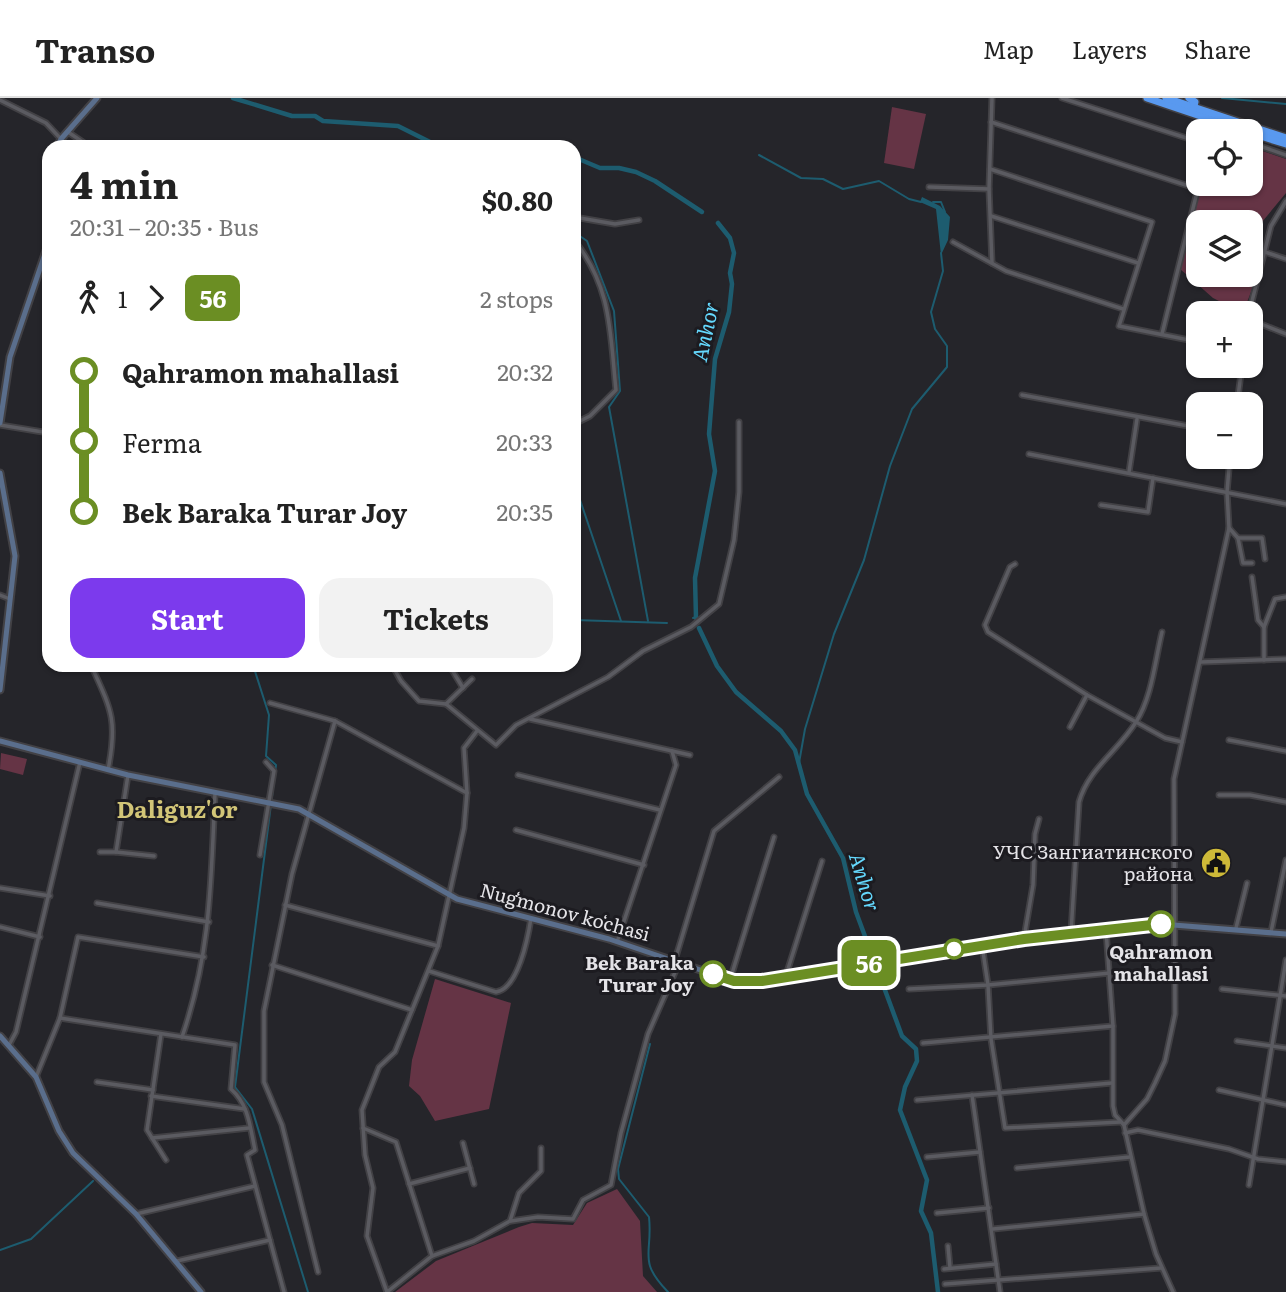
<!DOCTYPE html>
<html lang="en">
<head>
<meta charset="utf-8">
<style>
	:root { --surface:#fff; --page:#f2f2f2; --text:#222; --muted:#767676; --line:#e0e0e0; --accent:#7c3aed }
	body { margin:0; font-family:Literata,serif; background:var(--page); color:var(--text); height:100vh; display:flex; flex-direction:column; font-size:26px; white-space:nowrap }
	* { box-sizing:border-box; margin:0 }
	p { font-size:23px; color:var(--muted) }
	.icon { flex:none; width:38px; height:38px; fill:none; stroke:currentColor; stroke-width:2; stroke-linecap:round; stroke-linejoin:round }
	.map { position:relative; flex:1; overflow:hidden }
	.panel { position:absolute; left:42px; top:42px; width:539px; height:532px; display:flex; flex-direction:column; background:var(--surface); border-radius:21px; box-shadow:0 2px 5px #0004 }
	.panel>* { flex:none }
	.badge { padding:0 14px; border-radius:10px; font-size:24px; line-height:46px }
	.tools { position:absolute; left:1186px; top:21px; display:grid; gap:14px }
	.tools a { display:grid; place-items:center; width:77px; height:77px; border-radius:14px; background:var(--surface); box-shadow:0 2px 5px #0004; font-size:35px }
	.map>.badge { position:absolute; translate:-50% -50%; box-shadow:0 0 0 4px #fff }
	.legs { display:flex; align-items:center; gap:10px; height:77px; padding:0 28px; font-size:23px }
	.legs p { margin-inline-start:auto }
	.headline { display:flex; align-items:center; justify-content:space-between; height:119px; padding:0 28px }
	h1 { font-size:38px; font-weight:700; line-height:52px }
	.primary-button { display:flex; gap:14px; margin-top:auto; padding:14px 28px }
	.primary-button a { flex:1; height:80px; border-radius:21px; background:var(--accent); color:#fff; font-size:28px; font-weight:700; line-height:80px; text-align:center }
	.primary-button a+a { background:var(--page); color:var(--text) }
	ul { padding:0 28px; list-style:none }
	li { display:flex; align-items:center; gap:24px; height:70px; font-size:26px }
	li i { display:grid; place-items:center; width:10px; height:100%; margin:0 9px; background:currentColor }
	li i::after { content:''; width:18px; height:18px; margin:-9px; border:5px solid; border-radius:50%; background:var(--surface) }
	li p { margin-inline-start:auto }
	li:first-child i { background:linear-gradient(#0000 50%,currentColor 0) }
	li:last-child i { background:linear-gradient(currentColor 50%,#0000 0) }
	header { display:flex; align-items:center; gap:42px; box-sizing:border-box; height:98px; padding:0 35px; background:var(--surface); border-bottom:2px solid var(--line) }
	header strong { font-size:33px }
	nav { display:flex; gap:38px; margin-inline-start:auto; font-size:24px }
	.map>svg:first-child { display:block }
	.green { fill:#653445; fill-rule:evenodd }
	.water { fill:#1d5c6f }
	.lines { fill:none; stroke-linecap:round; stroke-linejoin:round }
	.stream { stroke:#1d5c6f; stroke-width:2 }
	.canal { stroke:#1d5c6f; stroke-width:4.5 }
	.street-casing { stroke:#424145; stroke-width:7 }
	.secondary-casing { stroke:#424145; stroke-width:9 }
	.highway-casing { stroke:#424145; stroke-width:10 }
	.street { stroke:#5b5b61; stroke-width:3.5 }
	.secondary { stroke:#5a6e8c; stroke-width:5 }
	.highway { stroke:#5999ef; stroke-width:7 }
	.line-1-casing { stroke:#fff; stroke-width:16 }
	.line-1 { stroke:#6b8e23; stroke-width:10 }
	.stop-1-dot { fill:#fff; stroke:#6b8e23; stroke-width:3.5 }
	.labels { text-anchor:middle; stroke-width:6; stroke-linejoin:round; paint-order:stroke }
	.poi-label { font-size:19px; fill:#e5e4e8; stroke:#1c1b20; text-anchor:end }
	.street-label { font-size:19px; fill:#e5e4e8; stroke:#1c1b20 }
	.stop-label { font-size:19px; font-weight:bold; fill:#e5e4e8; stroke:#1c1b20 }
	.water-label { font-size:21px; font-style:italic; fill:#64d8fd; stroke:#1c1b20 }
	.quarter-label { font-size:23px; font-weight:bold; fill:#d2c577; stroke:#1c1b20 }
</style>
</head>
<body>
<header>
<strong>Transo</strong>
<nav><a>Map</a><a>Layers</a><a>Share</a></nav>
</header>
<div class="map">
<svg width="1286" height="1194" viewBox="0 0 1286 1194">
	<rect width="100%" height="100%" fill="#25252a"/>
	<g class="green">
		<path d="M 892,9 L 926,16 L 914,71 L 884,65 Z"/>
		<path d="M 1251,49 L 1286,61 L 1286,95 L 1257,130 L 1257,178 L 1243,215 L 1213,200 L 1179,170 L 1202,86 L 1251,86 ZM 1199,124 L 1251,124 L 1251,177 L 1199,177 Z"/>
		<path d="M 1,655 L 27,661 L 23,677 L 0,671 Z"/>
		<path d="M 435,881 L 511,905 L 489,1011 L 435,1023 L 420,998 L 409,988 L 412,962 Z"/>
		<path d="M 617,1091 L 640,1123 L 643,1178 L 657,1194 L 395,1194 L 436,1163 L 519,1129 L 532,1125 L 573,1127 L 587,1105 Z"/>
	</g>
	<path class="water" d="M 922,99 L 940,108 L 950,119 L 948,142 L 941,157 L 936,111 L 920,104 Z"/>
	<g class="lines">
		<g class="stream">
			<path d="M 1222,0 L 1286,6"/>
			<path d="M 759,57 L 801,80 L 823,81 L 843,91 L 879,83 L 909,101 L 921,104"/>
			<path d="M 933,104 L 941,104 L 945,114"/>
			<path d="M 574,134 L 587,143 L 614,213 L 620,293 L 609,309 L 648,523"/>
			<path d="M 574,384 L 621,523"/>
			<path d="M 693,520 L 696,519"/>
			<path d="M 574,522 L 667,525"/>
			<path d="M 253,567 L 269,617 L 266,658 L 276,667 L 235,989 L 252,1011 L 308,1194"/>
			<path d="M 799,665 L 805,631 L 834,536 L 864,462 L 890,368 L 912,311 L 947,269 L 947,248 L 935,231 L 931,214 L 943,173 L 941,155"/>
			<path d="M 650,946 L 618,1071 L 619,1081 L 649,1119 C 653,1156 637,1162 668,1194"/>
			<path d="M 0,1152 L 31,1141 L 93,1083"/>
		</g>
		<g class="canal">
			<path d="M 233,0 L 292,18 L 315,18 L 323,23 L 398,28 L 440,49"/>
			<path d="M 574,59 L 600,70 L 619,70 L 636,74 L 655,83 L 702,114"/>
			<path d="M 696,520 L 695,480 L 715,373 L 709,336 L 715,261 L 729,214 L 732,186 L 730,175 L 734,155 L 730,140 L 718,125"/>
			<path d="M 699,530 L 717,568 L 736,594 L 781,633 L 795,652 L 807,696 L 843,760 L 856,814 L 902,938 L 916,951 L 917,963 L 905,989 L 900,1012 L 927,1082 L 921,1113 L 931,1135 L 938,1194"/>
		</g>
		<g class="street-casing">
			<g id="street">
				<path d="M 1062,0 L 1199,44"/>
				<path d="M 0,2 L 46,25 L 61,41"/>
				<path d="M 991,24 L 1198,91"/>
				<path d="M 68,34 L 90,49"/>
				<path d="M 1251,45 L 1286,57"/>
				<path d="M 990,71 L 1152,124 L 1119,228 L 1199,244"/>
				<path d="M 929,89 L 989,91"/>
				<path d="M 991,118 L 1138,165"/>
				<path d="M 574,119 L 615,126 L 639,122"/>
				<path d="M 574,142 C 612,189 610,235 616,292 L 590,318 L 574,326"/>
				<path d="M 953,144 L 1006,173 L 1123,211"/>
				<path d="M 1265,154 L 1286,161"/>
				<path d="M 992,165 L 989,91 L 992,0"/>
				<path d="M 1249,215 L 1271,128 L 1286,103"/>
				<path d="M 1251,222 L 1286,236"/>
				<path d="M 1162,236 L 1199,86"/>
				<path d="M 1022,297 L 1199,330"/>
				<path d="M 1237,306 L 1242,268"/>
				<path d="M 0,327 L 49,335"/>
				<path d="M 1029,356 L 1286,406"/>
				<path d="M 1129,374 L 1137,321"/>
				<path d="M 1101,407 L 1148,414 L 1153,380"/>
				<path d="M 1229,430 L 1238,440 L 1243,465 L 1252,465"/>
				<path d="M 1238,440 L 1262,440 L 1265,461"/>
				<path d="M 1015,466 L 1010,469 L 985,527 L 988,534 L 1087,597 L 1165,640 L 1182,644"/>
				<path d="M 1252,479 L 1258,522 L 1264,529"/>
				<path d="M 0,497 L 10,501"/>
				<path d="M 1264,562 L 1264,529 L 1275,501 L 1286,499"/>
				<path d="M 1201,564 L 1286,561"/>
				<path d="M 91,567 C 111,611 118,622 108,672"/>
				<path d="M 392,567 L 401,583 L 419,603 L 446,606 L 496,647 L 516,627 L 608,579 L 643,553 L 691,529 L 719,506 L 734,442 L 739,394 L 739,324"/>
				<path d="M 449,567 L 463,590"/>
				<path d="M 270,605 L 335,623 L 467,695"/>
				<path d="M 446,606 L 472,581"/>
				<path d="M 530,621 L 690,657"/>
				<path d="M 1070,629 L 1087,597"/>
				<path d="M 477,633 L 464,650 L 467,695 L 464,730 L 438,848 L 395,954 L 379,969 L 362,1012 L 365,1057 L 373,1090 L 367,1138 L 387,1194 L 432,1158 L 474,1143 L 510,1123 L 519,1095 L 541,1073 L 541,1050"/>
				<path d="M 1229,642 L 1286,653"/>
				<path d="M 128,677 L 116,754 L 154,758"/>
				<path d="M 518,677 L 660,712"/>
				<path d="M 1219,697 L 1250,697 L 1286,704"/>
				<path d="M 516,732 L 644,767"/>
				<path d="M 100,754 L 116,754"/>
				<path d="M 260,757 L 274,673 L 266,664"/>
				<path d="M 0,790 L 50,798"/>
				<path d="M 97,805 L 209,824"/>
				<path d="M 285,807 L 438,848"/>
				<path d="M 0,829 L 40,839"/>
				<path d="M 1236,830 L 1247,785"/>
				<path d="M 1106,832 L 1113,928 L 1113,1008 L 1115,1017 L 1124,1027 L 1144,1116 L 1156,1156 L 1173,1194"/>
				<path d="M 1271,834 L 1286,762"/>
				<path d="M 1071,835 L 1079,704 C 1088,671 1118,653 1136,624 C 1152,599 1155,563 1162,534"/>
				<path d="M 1024,840 L 1033,787 L 1035,736 L 1039,721"/>
				<path d="M 617,844 L 676,667 L 672,653"/>
				<path d="M 982,847 L 988,887 L 991,941 L 1005,1030 L 1120,1024"/>
				<path d="M 675,862 L 714,733 L 779,679"/>
				<path d="M 272,867 L 412,912"/>
				<path d="M 429,873 L 496,894 C 518,891 528,840 531,820"/>
				<path d="M 788,879 L 787,874 L 822,763"/>
				<path d="M 730,882 L 774,739"/>
				<path d="M 909,891 L 988,887 L 1110,875"/>
				<path d="M 1222,891 L 1286,898"/>
				<path d="M 60,920 L 235,947 L 231,991 C 249,1007 250,1029 255,1052 L 247,1057 L 284,1194"/>
				<path d="M 161,936 L 147,1032 L 166,1062"/>
				<path d="M 182,939 C 211,855 211,782 215,695"/>
				<path d="M 1237,943 L 1286,950"/>
				<path d="M 923,945 L 1113,928"/>
				<path d="M 9,947 L 16,934 L 80,664"/>
				<path d="M 36,979 L 60,920 L 78,839 L 204,859"/>
				<path d="M 97,984 L 153,992"/>
				<path d="M 1219,992 L 1286,1007"/>
				<path d="M 972,997 L 1000,1194"/>
				<path d="M 151,998 L 245,1011"/>
				<path d="M 917,1002 L 1112,985"/>
				<path d="M 1124,1027 L 1147,1001 L 1155,985 L 1165,963 L 1175,916 L 1174,681 L 1229,430 L 1227,394 L 1230,359"/>
				<path d="M 363,1030 L 396,1044 L 432,1158"/>
				<path d="M 1125,1035 L 1138,1032 L 1229,1051 L 1258,1061 L 1286,1064"/>
				<path d="M 152,1040 L 249,1030"/>
				<path d="M 463,1045 L 474,1086"/>
				<path d="M 927,1059 L 980,1054"/>
				<path d="M 1017,1070 L 1130,1059"/>
				<path d="M 409,1086 L 470,1070"/>
				<path d="M 1249,1087 L 1286,862"/>
				<path d="M 937,1115 L 989,1110"/>
				<path d="M 136,1116 L 255,1088"/>
				<path d="M 511,1123 L 538,1119 L 573,1121 L 583,1102 L 611,1087 L 621,1035 L 648,936 L 679,865"/>
				<path d="M 993,1131 L 1144,1116"/>
				<path d="M 948,1148 L 950,1170"/>
				<path d="M 177,1163 L 270,1142"/>
				<path d="M 944,1171 L 996,1166"/>
				<path d="M 318,1174 L 282,1027 L 264,984 L 264,913 L 292,776 L 335,623"/>
				<path d="M 945,1186 L 1161,1170"/>
			</g>
		</g>
		<g class="secondary-casing">
			<g id="secondary">
				<path d="M 57,49 L 61,41 L 97,0"/>
				<path d="M 0,325 L 10,259 L 49,144"/>
				<path d="M 0,375 L 15,458 L 0,592"/>
				<path d="M 0,643 L 128,677 L 299,711 L 457,801 L 609,841 L 730,882 L 776,882 L 1024,840 L 1161,826 L 1286,836"/>
				<path d="M 0,938 L 36,979 L 59,1033 L 73,1055 L 136,1116 L 201,1194"/>
			</g>
		</g>
		<g class="highway-casing">
			<g id="highway">
				<path d="M 1147,0 L 1245,33"/>
				<path d="M 1166,0 L 1286,40"/>
				<path d="M 1189,0 L 1195,4 L 1193,12"/>
				<path d="M 1251,35 L 1286,46"/>
			</g>
		</g>
		<use href="#street" class="street"/>
		<use href="#secondary" class="secondary"/>
		<use href="#highway" class="highway"/>
	</g>
	<g class="lines">
		<g class="line-1-casing">
			<path id="line-1" d="M 713,876 L 734,883 L 762,883 L 1024,841 L 1161,826"/>
		</g>
		<use href="#line-1" class="line-1"/>
	</g>
	<defs>
		<g id="civic-disc" transform="scale(1.575)"><circle r="9.5" fill="#cdb938" stroke="#1c1b20"/><path d="M-.6-6.5H3V-4.5H.6V-3L4-1V1h2V6H-6V1h2V-1L-.6-3ZM-1.2 2.5V6h2.4V2.5Z" fill="#111"/></g>
	</defs>
	<g fill-rule="evenodd">
		<use href="#civic-disc" x="1216" y="765"/>
	</g>
	<g class="stop-1-dot">
		<circle cx="1161" cy="826" r="12"/>
		<circle cx="954" cy="851" r="9"/>
		<circle cx="713" cy="876" r="12"/>
	</g>
	<g class="labels">
		<g class="poi-label">
			<text x="1193" y="761">УЧС Зангиатинского<tspan x="1193" dy="22">района</tspan></text>
		</g>
		<g class="street-label">
			<text transform="translate(565 814) rotate(15)" y="7">Nugʻmonov koʻchasi</text>
		</g>
		<g class="stop-label">
			<text x="1161" y="861">Qahramon<tspan x="1161" dy="22">mahallasi</tspan></text>
			<text x="694" y="872" text-anchor="end">Bek Baraka<tspan x="694" dy="22">Turar Joy</tspan></text>
		</g>
		<g class="water-label">
			<text transform="translate(706 234) rotate(-78)" y="7">Anhor</text>
			<text transform="translate(864 784) rotate(73)" y="7">Anhor</text>
		</g>
		<g class="quarter-label">
			<text x="177" y="720">Daliguz'or</text>
		</g>
	</g>
</svg>
<div class="tools">
<a><svg class="icon" aria-label="locate" viewBox="0 0 24 24"><circle cx="12" cy="12" r="6"/><path d="M12 2v4M12 18v4M2 12h4M18 12h4"/></svg></a>
<a><svg class="icon" aria-label="layers" viewBox="0 0 24 24"><path d="M12 4l9 5-9 5-9-5zM3 14l9 5 9-5"/></svg></a>
<a>+</a>
<a>−</a>
</div>
<b class="badge" style="left:869px;top:865px;background:#6b8e23;color:#fff">56</b>
<section class="panel">
<div class="headline"><div><h1>4 min</h1><p>20:31 – 20:35 · Bus</p></div><b>$0.80</b></div>
<div class="legs"><svg class="icon" aria-label="walk" viewBox="0 0 24 24"><circle cx="13" cy="4" r="2"/><path d="M13 8l-2 6 4 7M11 14l-3 7M7 12l3-4h3l4 4"/></svg>1<svg class="icon" aria-label="forward" viewBox="0 0 24 24"><path d="M9 5l7 7-7 7"/></svg><b class="badge" style="background:#6b8e23;color:#fff">56</b><p>2 stops</p></div>
<ul>
<li><i style="color:#6b8e23"></i><b>Qahramon mahallasi</b><p>20:32</p></li>
<li><i style="color:#6b8e23"></i><span>Ferma</span><p>20:33</p></li>
<li><i style="color:#6b8e23"></i><b>Bek Baraka Turar Joy</b><p>20:35</p></li>
</ul>
<div class="primary-button"><a>Start</a><a>Tickets</a></div>
</section>
</div>
</body>
</html>
